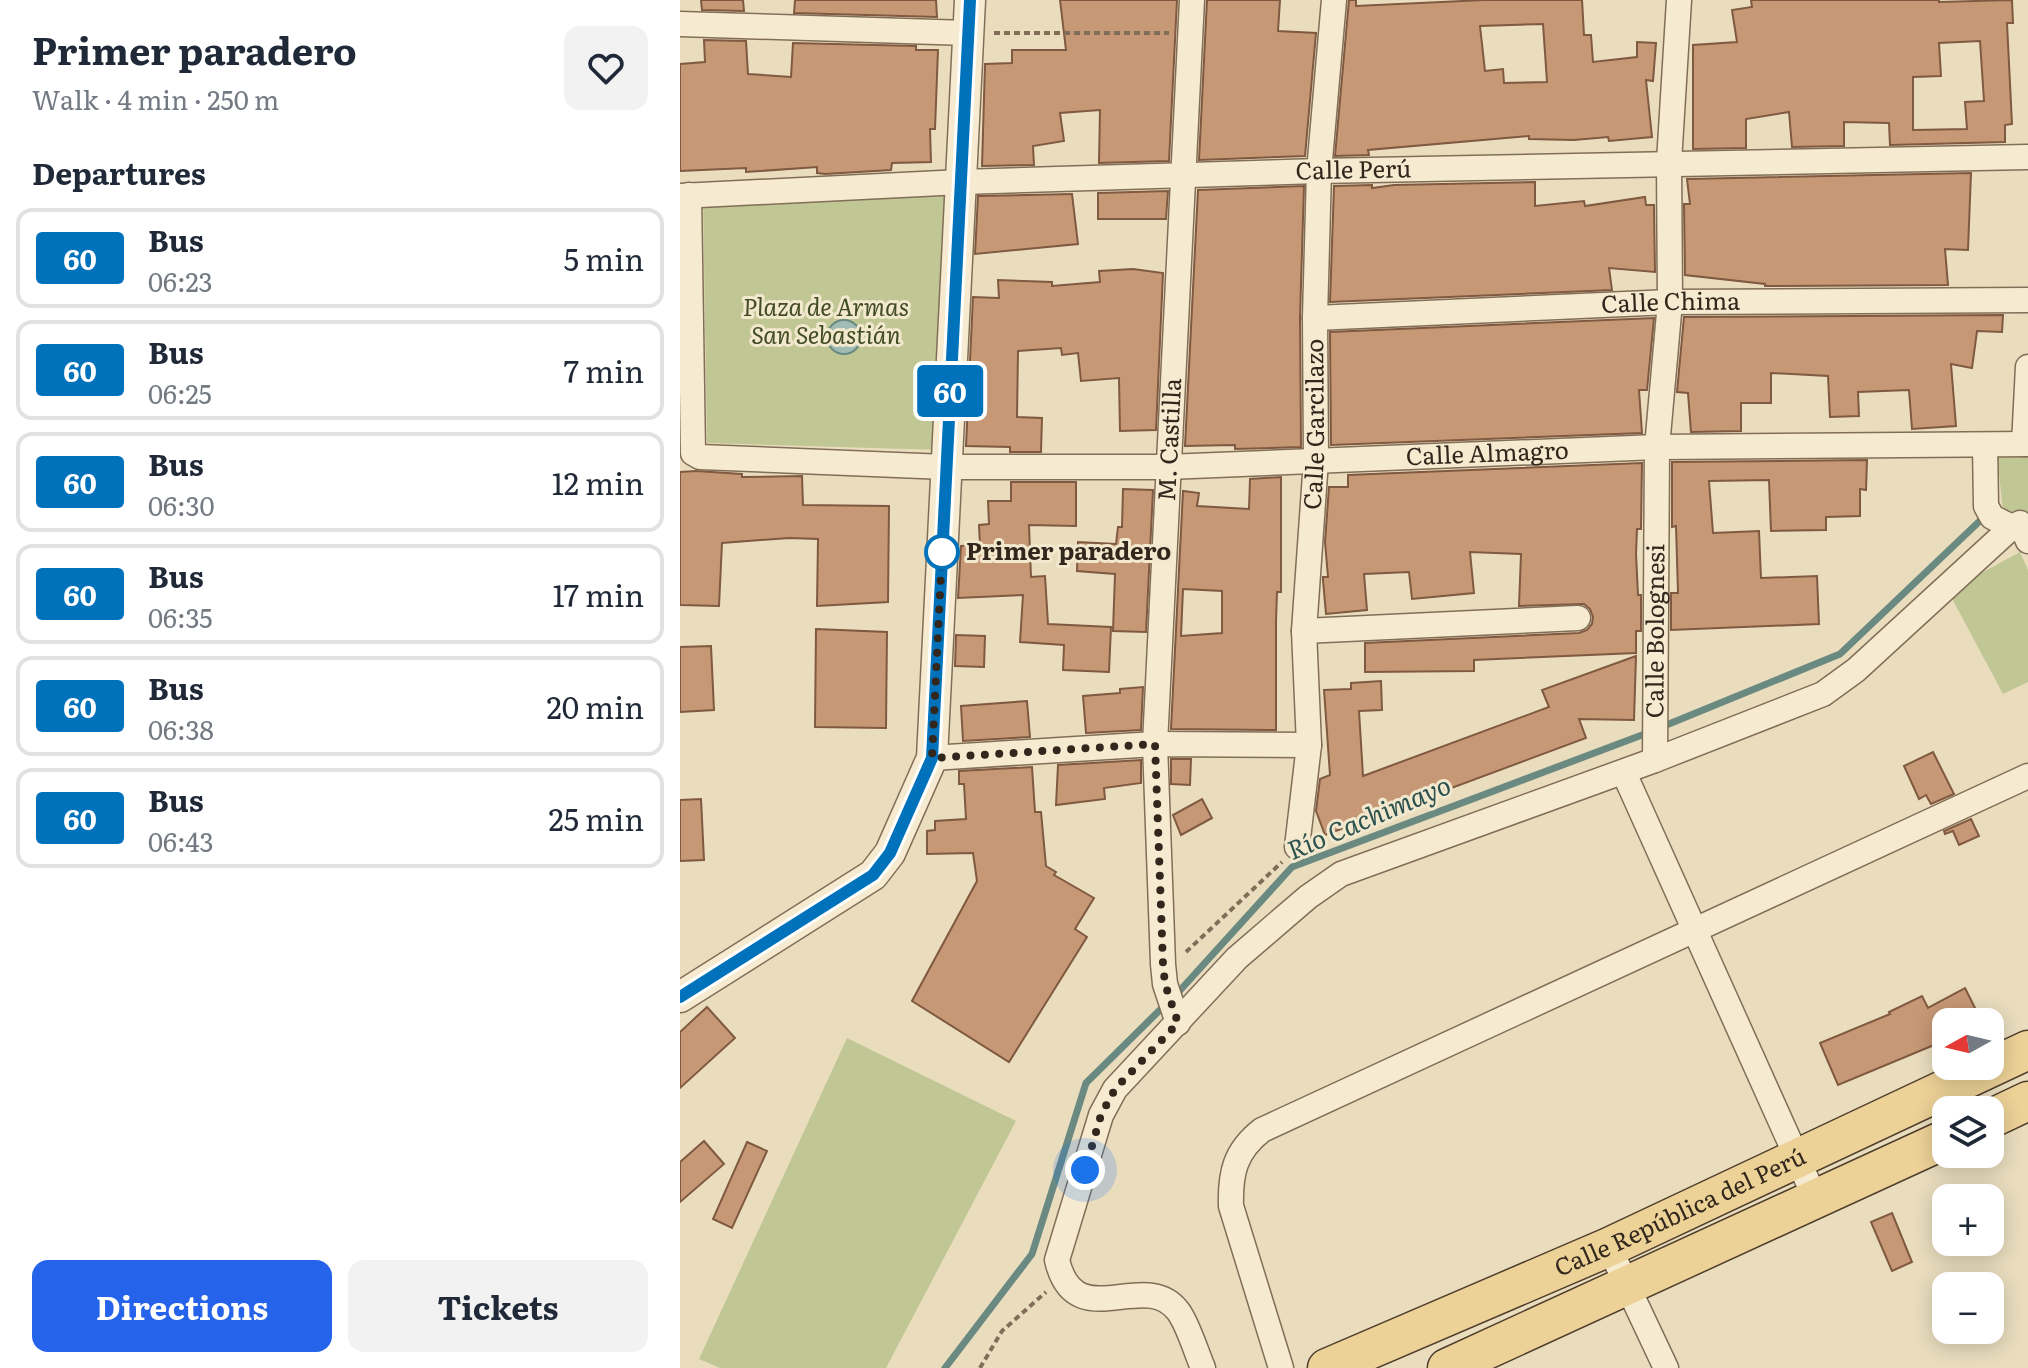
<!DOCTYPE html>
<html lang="en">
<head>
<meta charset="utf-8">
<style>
	:root { --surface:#fff; --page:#f2f2f3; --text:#1f2937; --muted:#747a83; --line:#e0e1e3; --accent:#2563eb }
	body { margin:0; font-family:Literata,serif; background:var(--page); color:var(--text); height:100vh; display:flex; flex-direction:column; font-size:30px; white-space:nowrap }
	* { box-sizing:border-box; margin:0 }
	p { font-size:26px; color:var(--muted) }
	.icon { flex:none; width:44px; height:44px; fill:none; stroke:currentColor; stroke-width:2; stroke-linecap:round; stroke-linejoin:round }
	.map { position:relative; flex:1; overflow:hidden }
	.drawer { display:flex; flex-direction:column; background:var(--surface); width:680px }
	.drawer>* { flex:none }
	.badge { padding:0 16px; border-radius:6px; font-size:28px; line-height:52px }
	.needle { width:52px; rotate:262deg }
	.tools { position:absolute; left:1252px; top:1008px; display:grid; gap:16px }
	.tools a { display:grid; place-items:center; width:72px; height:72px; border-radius:16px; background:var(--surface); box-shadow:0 4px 20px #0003; font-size:40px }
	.you { position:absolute; width:40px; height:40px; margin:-20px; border:6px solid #fff; border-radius:50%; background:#1a73e8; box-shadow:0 0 0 12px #1a73e833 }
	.map>.badge { position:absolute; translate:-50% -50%; box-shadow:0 0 0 4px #fff }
	h2 { padding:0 32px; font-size:30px; line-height:72px }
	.round { display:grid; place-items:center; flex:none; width:84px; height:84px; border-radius:16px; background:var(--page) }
	.overview { display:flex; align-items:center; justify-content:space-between; height:136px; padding:0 32px }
	h1 { font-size:38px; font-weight:700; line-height:60px }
	.action { display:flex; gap:16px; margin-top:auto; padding:16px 32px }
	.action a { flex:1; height:92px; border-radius:16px; background:var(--accent); color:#fff; font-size:32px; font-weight:700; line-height:92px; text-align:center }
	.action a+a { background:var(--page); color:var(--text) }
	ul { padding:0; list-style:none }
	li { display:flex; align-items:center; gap:24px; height:100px; margin:0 16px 12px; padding:0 16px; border:4px solid var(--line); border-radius:16px }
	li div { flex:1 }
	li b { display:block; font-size:30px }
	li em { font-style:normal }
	li .badge { min-width:88px; font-weight:700; text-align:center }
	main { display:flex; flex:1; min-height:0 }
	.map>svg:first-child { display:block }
	.green { fill:#c1c794 }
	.water { fill:#a1bcb4; stroke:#6a8981; stroke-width:2 }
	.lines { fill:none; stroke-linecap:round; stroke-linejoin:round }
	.stream { stroke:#6a8981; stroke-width:7 }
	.building { fill:#c79876; stroke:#7f5940; stroke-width:2; fill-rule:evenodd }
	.minor-casing { stroke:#826e58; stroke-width:27 }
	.tertiary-casing { stroke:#826e58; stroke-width:33 }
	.primary-casing { stroke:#4f3d2d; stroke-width:41 }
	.path { stroke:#826e58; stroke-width:4; stroke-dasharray:6 4; stroke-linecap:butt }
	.minor { stroke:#f6ebd1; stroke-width:24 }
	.tertiary { stroke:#f6ebd1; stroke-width:30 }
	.primary { stroke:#edd297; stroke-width:38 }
	.line-casing { stroke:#fff; stroke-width:18 }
	.line { stroke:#0072bc; stroke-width:12 }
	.walk { stroke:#32271c; stroke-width:8; stroke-dasharray:0 14.4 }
	.stop-dot { fill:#fff; stroke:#0072bc; stroke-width:4 }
	.labels { text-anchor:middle; stroke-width:6; stroke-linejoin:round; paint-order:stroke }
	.street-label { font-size:24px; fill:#32271c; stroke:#f2e8cd }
	.park-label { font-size:24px; font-style:italic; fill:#434d24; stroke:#f2e8cd }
	.stop-label { font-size:24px; font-weight:bold; fill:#32271c; stroke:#f2e8cd; text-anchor:start }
	.water-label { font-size:26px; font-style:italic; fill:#2c514f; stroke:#f2e8cd }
</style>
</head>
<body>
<main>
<section class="drawer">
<div class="overview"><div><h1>Primer paradero</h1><p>Walk · 4 min · 250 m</p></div><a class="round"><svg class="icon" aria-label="heart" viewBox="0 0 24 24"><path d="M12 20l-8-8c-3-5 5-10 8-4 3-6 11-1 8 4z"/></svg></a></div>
<h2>Departures</h2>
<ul>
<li><span class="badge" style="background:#0072bc;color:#fff">60</span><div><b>Bus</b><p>06:23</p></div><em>5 min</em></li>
<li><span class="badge" style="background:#0072bc;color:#fff">60</span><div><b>Bus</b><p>06:25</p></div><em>7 min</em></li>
<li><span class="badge" style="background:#0072bc;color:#fff">60</span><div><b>Bus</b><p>06:30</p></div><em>12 min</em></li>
<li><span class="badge" style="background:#0072bc;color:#fff">60</span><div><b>Bus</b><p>06:35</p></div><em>17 min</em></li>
<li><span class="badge" style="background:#0072bc;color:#fff">60</span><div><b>Bus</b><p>06:38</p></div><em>20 min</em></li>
<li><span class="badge" style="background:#0072bc;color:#fff">60</span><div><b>Bus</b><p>06:43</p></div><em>25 min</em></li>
</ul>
<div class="action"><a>Directions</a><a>Tickets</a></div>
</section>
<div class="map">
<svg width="1348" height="1368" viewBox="0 0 1348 1368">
	<rect width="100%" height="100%" fill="#eaddbe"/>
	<g class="green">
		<path d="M 274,190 L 260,450 L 27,443 L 23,200 Z"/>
		<path d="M 1348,452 L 1348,512 L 1323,512 L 1317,454 Z"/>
		<path d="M 1340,552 L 1348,570 L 1348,682 L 1323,694 L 1268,591 Z"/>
		<path d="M 167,1038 L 336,1121 L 206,1368 L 40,1368 L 19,1359 Z"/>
	</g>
	<circle class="water" cx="164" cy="337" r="17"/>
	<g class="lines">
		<g class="stream">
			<path d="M 494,997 L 612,867 L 962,735 L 1160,654 L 1305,516"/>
			<path d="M 265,1368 L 352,1254 L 406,1083 L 485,1005"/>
		</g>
	</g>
	<g class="building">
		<path d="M 21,0 L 63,0 L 64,11 L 22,10 Z"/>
		<path d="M 115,0 L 256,0 L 257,17 L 114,13 Z"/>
		<path d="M 380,0 L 497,0 L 489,161 L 419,163 L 420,110 L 380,113 L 384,141 L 353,146 L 354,165 L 302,166 L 305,64 L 332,63 L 332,50 L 386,50 Z"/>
		<path d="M 527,0 L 600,0 L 598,31 L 636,33 L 625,156 L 519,160 Z"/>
		<path d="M 669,0 L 676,0 L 676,6 L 804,0 L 902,0 L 904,35 L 911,35 L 913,62 L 957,57 L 957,42 L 976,43 L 973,81 L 966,80 L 972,137 L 929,141 L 928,137 L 894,140 L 849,139 L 849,136 L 688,150 L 689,155 L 655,156 ZM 863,24 L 867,82 L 824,83 L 823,69 L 805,71 L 800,26 Z"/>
		<path d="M 1071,0 L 1259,0 L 1259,2 L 1332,0 L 1333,23 L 1327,23 L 1332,124 L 1325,125 L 1325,142 L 1210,145 L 1209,123 L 1164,122 L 1164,146 L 1112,147 L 1109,112 L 1066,119 L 1066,148 L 1013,149 L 1013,45 L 1057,42 L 1052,10 L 1072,7 ZM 1300,41 L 1304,101 L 1285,102 L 1287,129 L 1233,130 L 1233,77 L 1261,76 L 1259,43 Z"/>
		<path d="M 24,40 L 66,41 L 68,74 L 111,77 L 113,43 L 236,46 L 236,50 L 258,50 L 255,129 L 250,129 L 251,162 L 212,163 L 211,170 L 145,174 L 137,173 L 137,167 L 66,172 L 66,168 L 0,171 L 0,64 L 25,62 Z"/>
		<path d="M 1291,173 L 1288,250 L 1265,249 L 1268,285 L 1085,286 L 1085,284 L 1005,275 L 1004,204 L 1010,204 L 1007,179 Z"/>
		<path d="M 855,182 L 855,206 L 904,201 L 905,206 L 965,197 L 966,205 L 974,205 L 975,272 L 929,268 L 932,290 L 650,302 L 654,186 L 692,185 L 692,188 L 714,185 Z"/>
		<path d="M 624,186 L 620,318 L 621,447 L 555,449 L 555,445 L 505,446 L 518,190 Z"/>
		<path d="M 488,191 L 486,219 L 418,219 L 418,193 Z"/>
		<path d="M 392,194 L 398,244 L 295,254 L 298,196 Z"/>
		<path d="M 453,269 L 483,273 L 476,430 L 440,431 L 439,378 L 401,381 L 398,353 L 382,355 L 381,348 L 338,351 L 337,417 L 362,418 L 361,452 L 330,452 L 330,447 L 286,446 L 293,297 L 319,298 L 318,280 L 372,282 L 372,286 L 420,282 L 419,271 Z"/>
		<path d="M 1323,315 L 1322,332 L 1297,331 L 1292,368 L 1271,364 L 1276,426 L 1232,429 L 1229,390 L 1178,392 L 1179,416 L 1150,417 L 1148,376 L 1091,373 L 1091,403 L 1061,403 L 1061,431 L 1011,432 L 1008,393 L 997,392 L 1004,317 Z"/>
		<path d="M 974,318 L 967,390 L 959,390 L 962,433 L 651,445 L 650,332 Z"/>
		<path d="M 1187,460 L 1186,490 L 1180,489 L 1180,516 L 1146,517 L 1146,530 L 1091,531 L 1089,480 L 1029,481 L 1033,533 L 1079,531 L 1081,578 L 1137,576 L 1139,624 L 991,630 L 991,593 L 998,593 L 996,526 L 992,527 L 992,462 Z"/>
		<path d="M 962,463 L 961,529 L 957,529 L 956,554 L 958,595 L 961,595 L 961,631 L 956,631 L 956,653 L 794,660 L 794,671 L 685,672 L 685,643 L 899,633 L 907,630 L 912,624 L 913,617 L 910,609 L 904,604 L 839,606 L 841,554 L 790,552 L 794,593 L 732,599 L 729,572 L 684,574 L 687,610 L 646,614 L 643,580 L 643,577 L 648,577 L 645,542 L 649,487 L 668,487 L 668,475 Z"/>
		<path d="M 16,471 L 62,474 L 62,477 L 122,476 L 123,505 L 209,506 L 208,602 L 137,606 L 138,539 L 109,538 L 42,543 L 39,606 L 0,605 L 0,472 Z"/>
		<path d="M 601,477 L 601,592 L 597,592 L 596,621 L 596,730 L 491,729 L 503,491 L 519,493 L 517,506 L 569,509 L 570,479 ZM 503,589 L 542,591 L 542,633 L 501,636 Z"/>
		<path d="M 331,482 L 396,482 L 396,526 L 349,525 L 351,577 L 365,576 L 368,624 L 431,627 L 429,672 L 383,670 L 384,645 L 340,642 L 343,595 L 278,598 L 281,546 L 300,545 L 299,525 L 309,524 L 308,501 L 331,501 Z"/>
		<path d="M 443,489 L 473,490 L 466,632 L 433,631 L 435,574 L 397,571 L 398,542 L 436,544 L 438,527 L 442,527 Z"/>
		<path d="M 136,629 L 207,632 L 206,728 L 135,727 Z"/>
		<path d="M 276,635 L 305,636 L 304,667 L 275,666 Z"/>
		<path d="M 31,646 L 34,710 L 0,712 L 0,647 Z"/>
		<path d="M 956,656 L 954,720 L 899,719 L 906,738 L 645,835 L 636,811 L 640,779 L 650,775 L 644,690 L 671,689 L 671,683 L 701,681 L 702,710 L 679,711 L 683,776 L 869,707 L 862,690 Z"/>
		<path d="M 463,687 L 461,730 L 406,733 L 403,696 L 440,693 L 440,689 Z"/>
		<path d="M 347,701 L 350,737 L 283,741 L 281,706 Z"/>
		<path d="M 1253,752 L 1274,794 L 1251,804 L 1246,795 L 1239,799 L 1224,766 Z"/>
		<path d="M 491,759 L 511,759 L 510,785 L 491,784 Z"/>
		<path d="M 461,760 L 461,783 L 424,788 L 425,799 L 376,805 L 378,765 Z"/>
		<path d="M 352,767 L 355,812 L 361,812 L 366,866 L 376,872 L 374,875 L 414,898 L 395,929 L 407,937 L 329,1062 L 232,1001 L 297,881 L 293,853 L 247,854 L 247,831 L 255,830 L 255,821 L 286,819 L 284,784 L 279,784 L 279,771 Z"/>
		<path d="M 21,799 L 24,860 L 0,861 L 0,800 Z"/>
		<path d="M 522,799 L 532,818 L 501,835 L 493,815 Z"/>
		<path d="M 1291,819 L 1299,836 L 1279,845 L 1273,831 L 1265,834 L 1264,831 Z"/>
		<path d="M 1285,988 L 1302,1022 L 1266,1022 L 1266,1040 L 1158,1085 L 1140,1043 L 1210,1014 L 1209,1012 L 1242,996 L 1248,1008 Z"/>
		<path d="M 27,1007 L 55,1038 L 0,1088 L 0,1032 Z"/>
		<path d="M 24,1141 L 44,1164 L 0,1202 L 0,1162 Z"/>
		<path d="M 67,1142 L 87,1151 L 52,1228 L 33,1219 Z"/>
		<path d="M 1212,1213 L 1232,1262 L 1212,1271 L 1191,1222 Z"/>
	</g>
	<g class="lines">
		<g class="minor-casing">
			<g id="minor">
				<path d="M 0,24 L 288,33"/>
				<path id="s1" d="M 9,195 L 13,453 L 20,457 L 266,467 L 487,467 L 977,447 L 1348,444"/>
				<path id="s2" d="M 0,196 L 281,182 L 639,171 L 1348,157"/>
				<path id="s3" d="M 635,318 L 990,302 L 1348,300"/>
				<path d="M 1344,444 L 1348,367"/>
				<path d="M 1305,445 L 1306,506 L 1312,517 L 1332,527 L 1340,523 L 1348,541"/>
				<path d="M 624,631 L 898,618"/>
				<path d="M 252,758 L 475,744 L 629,745"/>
				<path d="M 975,760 L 1143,694 L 1176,670 L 1332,527"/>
				<path d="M 944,773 L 1136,1200"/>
				<path id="s4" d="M 617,847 L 629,745 L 624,631 L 636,460 L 635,318 L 639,171 L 654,0"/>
				<path id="s5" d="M 498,1023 L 485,984 L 483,964 L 475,744 L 512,0"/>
				<path d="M 929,1247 L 986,1368"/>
				<path id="s6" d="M 523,1368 C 516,1352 508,1324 498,1311 C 465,1267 395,1337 377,1260 L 421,1115 L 435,1089 L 557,958 L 628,897 L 661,874 L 975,760 L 977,447 L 990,302 L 989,162 L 999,0"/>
				<path d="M 601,1368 L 551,1206 C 550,1173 555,1151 582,1130 L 1348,776"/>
			</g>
		</g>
		<g class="tertiary-casing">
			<path id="tertiary" d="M 0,997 L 193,875 L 210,853 L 252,758 L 290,0"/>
		</g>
		<g class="primary-casing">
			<g id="primary">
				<path d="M 1310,1119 L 1348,1101"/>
				<path id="s7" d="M 647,1368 L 929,1247 L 1348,1050"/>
				<path d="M 767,1368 L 1266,1139"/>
			</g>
		</g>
		<g class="path">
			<path d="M 314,33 L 489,33"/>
			<path d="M 506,952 L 602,862"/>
			<path d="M 300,1368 L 322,1331 L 366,1292"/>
		</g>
		<use href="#minor" class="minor"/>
		<use href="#tertiary" class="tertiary"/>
		<use href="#primary" class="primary"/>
	</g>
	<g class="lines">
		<g class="line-casing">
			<path id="line" d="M 0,997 L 193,875 L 210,853 L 252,758 L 290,0"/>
		</g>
		<use href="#line" class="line"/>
		<path class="walk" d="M 262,552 L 252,758 L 475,744 L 483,964 L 485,984 L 498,1023 L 435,1089 L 421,1115 L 405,1170"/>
	</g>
	<circle class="stop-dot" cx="262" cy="552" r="16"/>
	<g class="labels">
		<g class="street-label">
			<text dy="8" stroke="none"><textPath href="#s2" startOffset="674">Calle Perú</textPath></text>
			<text dy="8" stroke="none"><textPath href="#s3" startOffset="356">Calle Chima</textPath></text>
			<text dy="8" stroke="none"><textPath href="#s4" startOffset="424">Calle Garcilazo</textPath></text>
			<text dy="8" stroke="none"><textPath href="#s5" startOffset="586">M. Castilla</textPath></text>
			<text dy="8" stroke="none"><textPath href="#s1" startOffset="1054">Calle Almagro</textPath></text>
			<text dy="8" stroke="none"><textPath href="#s6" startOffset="1166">Calle Bolognesi</textPath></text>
			<text dy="8" stroke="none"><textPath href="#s7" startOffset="386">Calle República del Perú</textPath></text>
		</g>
		<g class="park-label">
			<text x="146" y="316">Plaza de Armas<tspan x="146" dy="28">San Sebastián</tspan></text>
		</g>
		<g class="stop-label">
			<text x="286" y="560">Primer paradero</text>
		</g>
		<g class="water-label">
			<text transform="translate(689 818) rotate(-23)" y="9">Río Cachimayo</text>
		</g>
	</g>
</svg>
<div class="tools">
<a><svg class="needle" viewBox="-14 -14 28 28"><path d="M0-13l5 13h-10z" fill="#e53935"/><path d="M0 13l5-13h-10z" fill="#747a83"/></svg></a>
<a><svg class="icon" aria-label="layers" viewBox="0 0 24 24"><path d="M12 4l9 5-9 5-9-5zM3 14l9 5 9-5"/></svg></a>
<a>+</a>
<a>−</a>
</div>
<div class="you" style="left:405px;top:1170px"></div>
<b class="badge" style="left:270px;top:391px;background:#0072bc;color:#fff">60</b>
</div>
</main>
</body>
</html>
